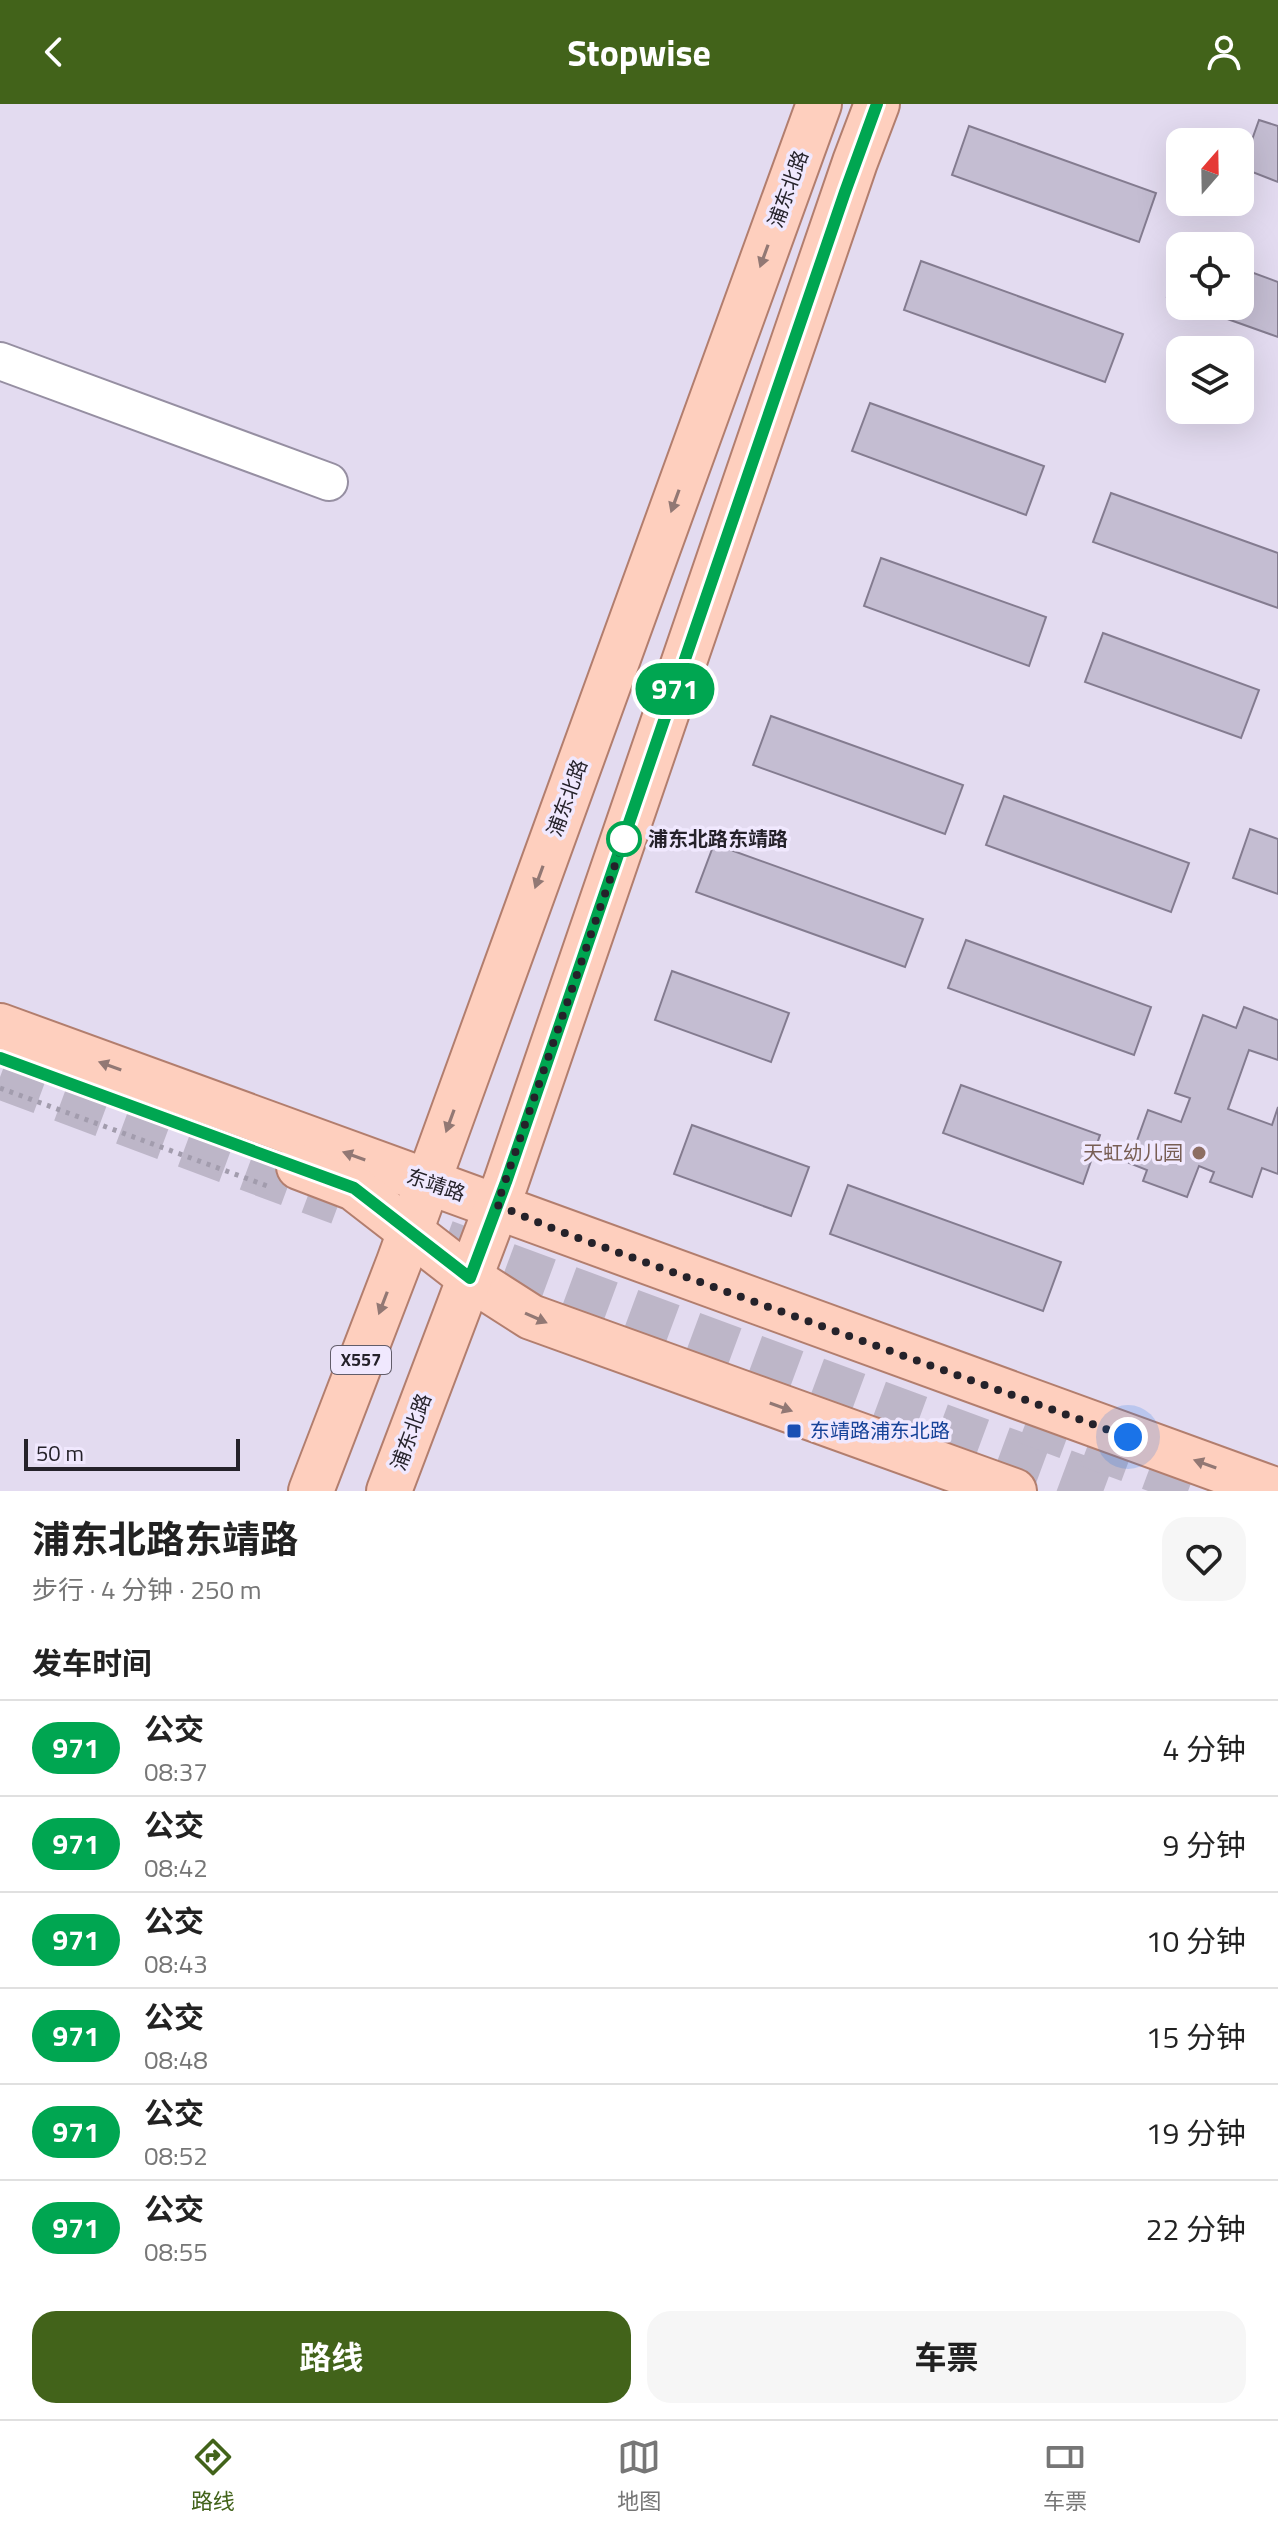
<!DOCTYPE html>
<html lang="zh">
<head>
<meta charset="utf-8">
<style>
	:root { --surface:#fff; --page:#f6f6f6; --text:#222; --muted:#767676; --line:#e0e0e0; --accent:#42631a }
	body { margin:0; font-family:"Titillium Web","Noto Sans SC",sans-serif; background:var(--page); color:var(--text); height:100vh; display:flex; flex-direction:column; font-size:30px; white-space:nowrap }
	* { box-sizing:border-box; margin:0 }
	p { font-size:26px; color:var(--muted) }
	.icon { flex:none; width:44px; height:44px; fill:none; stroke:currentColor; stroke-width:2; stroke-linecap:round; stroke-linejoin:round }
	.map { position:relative; height:1387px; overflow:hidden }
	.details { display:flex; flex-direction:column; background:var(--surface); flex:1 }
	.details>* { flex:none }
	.badge { padding:0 16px; border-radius:26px; font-size:28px; line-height:52px }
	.needle { width:52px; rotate:20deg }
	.controls { position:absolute; left:1166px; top:24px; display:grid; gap:16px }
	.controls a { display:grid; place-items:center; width:88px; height:88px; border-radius:16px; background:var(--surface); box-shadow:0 8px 32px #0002; font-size:40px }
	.scale { position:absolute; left:24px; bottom:20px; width:216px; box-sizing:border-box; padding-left:8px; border:4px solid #25222a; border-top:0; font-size:22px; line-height:28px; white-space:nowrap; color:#25222a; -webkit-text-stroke:6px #f0e8fe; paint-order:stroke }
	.you { position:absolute; width:40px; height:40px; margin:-20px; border:6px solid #fff; border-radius:50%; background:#1a73e8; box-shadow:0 0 0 12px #1a73e833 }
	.map>.badge { position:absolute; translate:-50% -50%; box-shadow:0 0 0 4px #fff }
	h2 { padding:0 32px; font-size:30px; line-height:72px }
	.round { display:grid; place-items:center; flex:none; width:84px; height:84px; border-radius:24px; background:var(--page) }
	.headline { display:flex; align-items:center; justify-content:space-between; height:136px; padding:0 32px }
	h1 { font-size:38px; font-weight:700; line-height:60px }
	.primary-button { display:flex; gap:16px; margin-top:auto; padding:16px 32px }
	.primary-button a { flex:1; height:92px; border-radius:24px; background:var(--accent); color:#fff; font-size:32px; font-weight:700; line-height:92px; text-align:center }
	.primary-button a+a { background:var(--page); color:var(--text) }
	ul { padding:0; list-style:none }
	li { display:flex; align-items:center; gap:24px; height:96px; padding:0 32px; border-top:2px solid var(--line) }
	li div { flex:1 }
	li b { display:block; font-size:30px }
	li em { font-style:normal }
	li .badge { min-width:88px; font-weight:700; text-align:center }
	header { display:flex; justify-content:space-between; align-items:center; height:104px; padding:0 32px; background:var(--accent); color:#fff; font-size:36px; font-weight:700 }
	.tab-bar { display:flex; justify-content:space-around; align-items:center; height:112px; border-top:2px solid var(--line); background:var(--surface); font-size:22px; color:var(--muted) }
	.tab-bar a { display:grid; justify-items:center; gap:4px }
	.tab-bar .active { color:var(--accent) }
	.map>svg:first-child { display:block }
	.building { fill:#c4bdd2; stroke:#847c90; stroke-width:2 }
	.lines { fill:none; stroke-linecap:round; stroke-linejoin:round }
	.major-tunnel { stroke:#bdb6c8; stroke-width:44; stroke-dasharray:44 22; stroke-linecap:butt }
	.minor-casing { stroke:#968fa2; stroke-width:40 }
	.major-casing { stroke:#b27e6e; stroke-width:48 }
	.path { stroke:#a29cad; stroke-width:5; stroke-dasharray:4 6; stroke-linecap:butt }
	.minor { stroke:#fff; stroke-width:36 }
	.major { stroke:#fecfbe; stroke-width:44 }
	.oneway { fill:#927874 }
	.line-casing { stroke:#fff; stroke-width:18 }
	.line { stroke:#00a651; stroke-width:12 }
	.walk { stroke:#25222a; stroke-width:8; stroke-dasharray:0 14.4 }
	.stop-dot { fill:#fff; stroke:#00a651; stroke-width:4 }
	.education-dot { fill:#8d6e63; stroke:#f0e8fe; stroke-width:3 }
	.transit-dot { fill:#1a4fb4; stroke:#f0e8fe; stroke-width:3 }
	.labels { text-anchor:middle; stroke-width:7; stroke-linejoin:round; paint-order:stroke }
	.shield { fill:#f0e8fe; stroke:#625d6a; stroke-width:2 }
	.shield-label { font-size:18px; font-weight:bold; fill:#25222a }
	.street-label { font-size:20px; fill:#25222a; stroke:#f0e8fe }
	.stop-label { font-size:20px; font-weight:bold; fill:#25222a; stroke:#f0e8fe; text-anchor:start }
	.education-label { font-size:20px; fill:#785e54; stroke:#f0e8fe; text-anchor:end }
	.transit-label { font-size:20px; fill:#164399; stroke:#f0e8fe; text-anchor:start }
</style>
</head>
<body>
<header><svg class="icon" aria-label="back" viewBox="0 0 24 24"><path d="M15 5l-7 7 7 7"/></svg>Stopwise<svg class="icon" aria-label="person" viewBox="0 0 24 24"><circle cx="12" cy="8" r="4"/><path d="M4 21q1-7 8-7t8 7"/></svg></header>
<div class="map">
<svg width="1278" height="1387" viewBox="0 0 1278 1387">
	<rect width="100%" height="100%" fill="#e3dbf0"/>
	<g class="building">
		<path d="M 1259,16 L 1278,22 L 1278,78 L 1242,64 Z"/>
		<path d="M 969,22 L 1156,89 L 1139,138 L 952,71 Z"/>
		<path d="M 921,157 L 1123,230 L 1105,278 L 904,206 Z"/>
		<path d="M 1180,157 L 1180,198 L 1167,193 Z"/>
		<path d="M 1240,164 L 1278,178 L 1278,233 L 1191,202 L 1240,202 Z"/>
		<path d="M 870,299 L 1044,362 L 1026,411 L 852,347 Z"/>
		<path d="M 1111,389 L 1278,449 L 1278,504 L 1093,438 Z"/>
		<path d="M 881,454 L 1046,513 L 1029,562 L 864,502 Z"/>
		<path d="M 1103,529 L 1259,586 L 1241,634 L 1085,578 Z"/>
		<path d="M 771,612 L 963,681 L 945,730 L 753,661 Z"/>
		<path d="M 1004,692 L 1189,759 L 1171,808 L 986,741 Z"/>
		<path d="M 1250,725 L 1278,735 L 1278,790 L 1233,774 Z"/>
		<path d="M 714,740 L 923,815 L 905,863 L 696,788 Z"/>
		<path d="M 966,836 L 1151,903 L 1134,951 L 948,884 Z"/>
		<path d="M 672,867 L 789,909 L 771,958 L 655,916 Z"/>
		<path d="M 1244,903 L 1278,916 L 1278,956 L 1249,946 L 1228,1005 L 1272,1021 L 1278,1003 L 1278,1070 L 1262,1064 L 1252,1093 L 1210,1078 L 1214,1068 L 1199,1062 L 1187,1093 L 1143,1077 L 1147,1066 L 1129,1059 L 1148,1006 L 1181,1018 L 1190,994 L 1175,989 L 1203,911 L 1236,924 Z"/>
		<path d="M 961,981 L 1100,1031 L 1083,1080 L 943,1029 Z"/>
		<path d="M 692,1021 L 809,1063 L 791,1112 L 674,1070 Z"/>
		<path d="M 848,1081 L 1061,1158 L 1043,1207 L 830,1130 Z"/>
	</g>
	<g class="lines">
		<g class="major-tunnel">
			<path d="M 0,973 L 339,1099"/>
			<path d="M 445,1138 L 1118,1387"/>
			<path d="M 1026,1318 L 1211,1387"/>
		</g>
		<g class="minor-casing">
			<path id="minor" d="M 0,257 L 329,378"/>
		</g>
		<g class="major-casing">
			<g id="major">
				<path d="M 0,922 L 1278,1387"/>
				<path d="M 299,1063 L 354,1084 L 470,1174 L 531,1213 L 1014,1387"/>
				<path d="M 311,1387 L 399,1158 L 819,0"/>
				<path d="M 389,1387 L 506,1078 L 855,58 L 877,0"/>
			</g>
		</g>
		<path class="path" d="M 0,984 L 270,1083"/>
		<use href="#minor" class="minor"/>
		<use href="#major" class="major"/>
	</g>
	<defs><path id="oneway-solid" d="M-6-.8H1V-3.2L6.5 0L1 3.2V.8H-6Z" transform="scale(2)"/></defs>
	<g class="oneway">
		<use href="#oneway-solid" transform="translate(764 152) rotate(110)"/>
		<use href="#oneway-solid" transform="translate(675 397) rotate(110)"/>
		<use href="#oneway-solid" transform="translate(539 773) rotate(110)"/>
		<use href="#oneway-solid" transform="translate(110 962) rotate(-160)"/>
		<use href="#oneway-solid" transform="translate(450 1017) rotate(110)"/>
		<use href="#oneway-solid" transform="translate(354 1052) rotate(-160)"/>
		<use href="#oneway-solid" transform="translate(383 1199) rotate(111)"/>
		<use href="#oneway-solid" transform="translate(536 1214) rotate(24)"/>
		<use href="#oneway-solid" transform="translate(781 1303) rotate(20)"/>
		<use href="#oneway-solid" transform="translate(1205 1360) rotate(-160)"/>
	</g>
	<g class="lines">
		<g class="line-casing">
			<path id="line" d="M 0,954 L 354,1084 L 470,1174 L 506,1078 L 845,88 L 877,0"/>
		</g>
		<use href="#line" class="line"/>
		<path class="walk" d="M 624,735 L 497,1101 L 559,1127 L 1128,1333"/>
	</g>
	<circle class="stop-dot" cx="624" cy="735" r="16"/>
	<circle class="education-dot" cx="1199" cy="1049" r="8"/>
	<rect class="transit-dot" x="786" y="1319" width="16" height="16" rx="4"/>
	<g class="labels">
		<rect class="shield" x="331" y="1242" width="60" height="28" rx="6"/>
		<g class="shield-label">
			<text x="361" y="1262">X557</text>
		</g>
		<g class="street-label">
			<text transform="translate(788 85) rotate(-70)" y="7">浦东北路</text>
			<text transform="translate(567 694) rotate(-70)" y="7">浦东北路</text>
			<text transform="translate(436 1081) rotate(19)" y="7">东靖路</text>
			<text transform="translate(411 1328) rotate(-70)" y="7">浦东北路</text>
		</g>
		<g class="stop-label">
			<text x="648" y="742">浦东北路东靖路</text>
		</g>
		<g class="education-label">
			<text x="1183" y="1056">天虹幼儿园</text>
		</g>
		<g class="transit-label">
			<text x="810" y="1334">东靖路浦东北路</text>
		</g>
	</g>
</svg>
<div class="controls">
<a><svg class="needle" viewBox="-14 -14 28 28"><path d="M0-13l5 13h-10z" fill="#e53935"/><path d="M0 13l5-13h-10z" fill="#767676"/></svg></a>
<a><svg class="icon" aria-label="locate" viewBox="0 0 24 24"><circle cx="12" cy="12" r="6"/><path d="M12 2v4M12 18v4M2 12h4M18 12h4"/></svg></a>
<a><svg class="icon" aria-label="layers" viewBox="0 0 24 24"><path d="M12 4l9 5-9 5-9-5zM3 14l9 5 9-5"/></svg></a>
</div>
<div class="scale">50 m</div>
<div class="you" style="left:1128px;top:1333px"></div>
<b class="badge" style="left:675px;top:585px;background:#00a651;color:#fff">971</b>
</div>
<section class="details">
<div class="headline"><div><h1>浦东北路东靖路</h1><p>步行 · 4 分钟 · 250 m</p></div><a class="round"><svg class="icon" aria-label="heart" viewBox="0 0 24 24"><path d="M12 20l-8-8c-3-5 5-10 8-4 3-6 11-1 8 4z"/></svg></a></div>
<h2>发车时间</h2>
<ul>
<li><span class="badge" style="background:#00a651;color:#fff">971</span><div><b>公交</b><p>08:37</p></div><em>4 分钟</em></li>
<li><span class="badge" style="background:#00a651;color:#fff">971</span><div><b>公交</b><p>08:42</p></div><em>9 分钟</em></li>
<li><span class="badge" style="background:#00a651;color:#fff">971</span><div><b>公交</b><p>08:43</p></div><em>10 分钟</em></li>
<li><span class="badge" style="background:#00a651;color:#fff">971</span><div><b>公交</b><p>08:48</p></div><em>15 分钟</em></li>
<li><span class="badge" style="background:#00a651;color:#fff">971</span><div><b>公交</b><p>08:52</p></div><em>19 分钟</em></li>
<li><span class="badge" style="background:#00a651;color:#fff">971</span><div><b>公交</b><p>08:55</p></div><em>22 分钟</em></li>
</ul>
<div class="primary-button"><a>路线</a><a>车票</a></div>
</section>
<nav class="tab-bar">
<a class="active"><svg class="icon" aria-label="directions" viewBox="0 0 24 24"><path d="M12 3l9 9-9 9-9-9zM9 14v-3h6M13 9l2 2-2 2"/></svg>路线</a>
<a><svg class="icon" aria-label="map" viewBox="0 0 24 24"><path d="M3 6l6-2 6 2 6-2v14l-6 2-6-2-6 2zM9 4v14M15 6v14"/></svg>地图</a>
<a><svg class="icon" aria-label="tickets" viewBox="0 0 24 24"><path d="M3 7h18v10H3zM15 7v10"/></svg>车票</a>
</nav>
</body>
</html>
